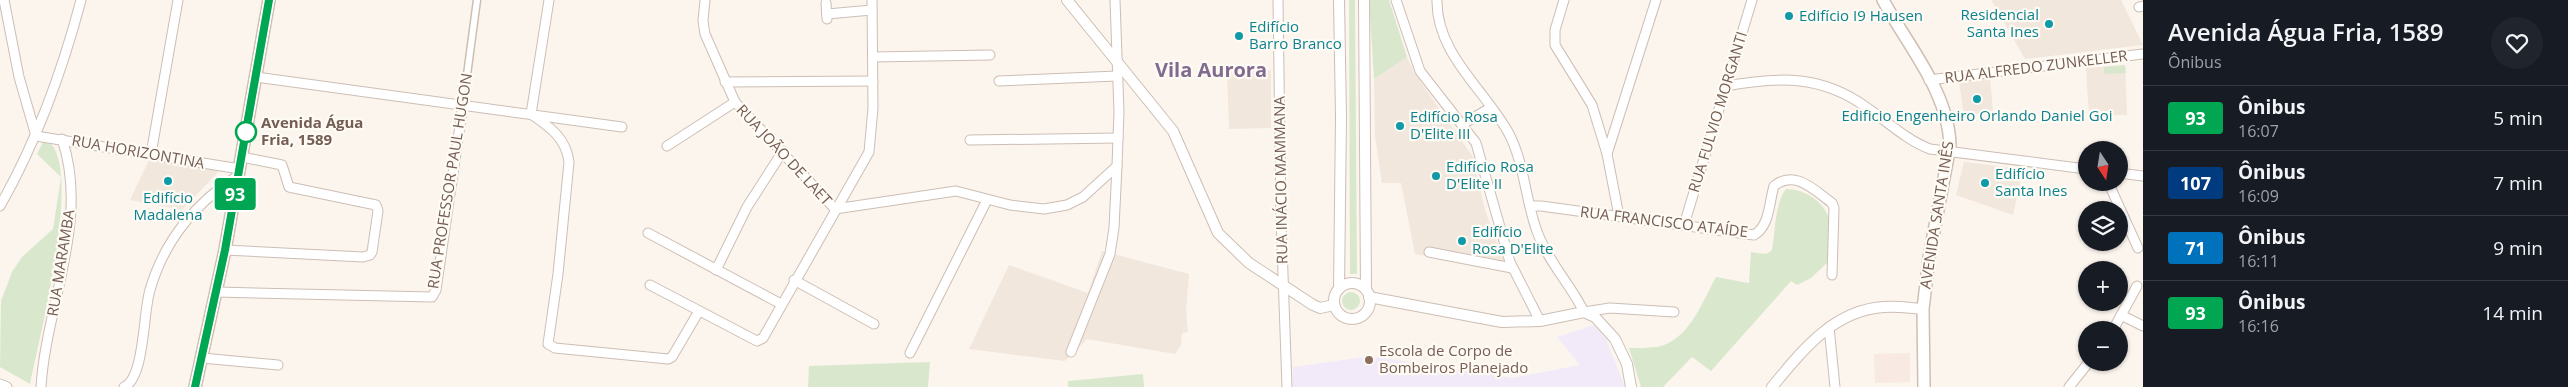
<!DOCTYPE html>
<html lang="pt">
<head>
<meta charset="utf-8">
<style>
	:root { --surface:#171b24; --page:#20242c; --text:#f1f3f6; --muted:#9ea1a6; --line:#363941 }
	body { margin:0; font-family:"Open Sans",sans-serif; background:var(--page); color:var(--text); height:100vh; display:flex; flex-direction:column; font-size:19px; white-space:nowrap }
	* { box-sizing:border-box; margin:0 }
	p { font-size:16px; color:var(--muted) }
	.icon { flex:none; width:28px; height:28px; fill:none; stroke:currentColor; stroke-width:2; stroke-linecap:round; stroke-linejoin:round }
	.map { position:relative; flex:1; overflow:hidden }
	.sheet { display:flex; flex-direction:column; background:var(--surface); width:425px }
	.sheet>* { flex:none }
	.badge { padding:0 10px; border-radius:4px; font-size:18px; line-height:32px }
	.needle { width:32px; rotate:168deg }
	.tools { position:absolute; left:2078px; top:141px; display:grid; gap:10px }
	.tools a { display:grid; place-items:center; width:50px; height:50px; border-radius:50%; background:var(--surface); box-shadow:0 1px 4px #0004; font-size:25px }
	.map>.badge { position:absolute; translate:-50% -50%; box-shadow:0 0 0 2px #fff }
	.round { display:grid; place-items:center; flex:none; width:52px; height:52px; border-radius:26px; background:var(--page) }
	.summary { display:flex; align-items:center; justify-content:space-between; height:85px; padding:0 25px }
	h1 { font-size:24px; font-weight:600; line-height:38px }
	ul { padding:0; list-style:none }
	li { display:flex; align-items:center; gap:15px; height:65px; padding:0 25px; border-top:1px solid var(--line) }
	li div { flex:1 }
	li b { display:block; font-size:19px }
	li em { font-style:normal }
	li .badge { min-width:55px; font-weight:700; text-align:center }
	main { display:flex; flex:1; min-height:0 }
	.map>svg:first-child { display:block }
	.residential { fill:#f2e7dd }
	.commercial { fill:#f9e9e3 }
	.education { fill:#f2eaf8 }
	.green { fill:#d9e8cd }
	.lines { fill:none; stroke-linecap:round; stroke-linejoin:round }
	.pedestrian-casing { stroke:#cdbeb4; stroke-width:9 }
	.minor-casing { stroke:#cdbeb4; stroke-width:11 }
	.tertiary-casing { stroke:#cdbeb4; stroke-width:12 }
	.secondary-casing { stroke:#cfbeb2; stroke-width:14 }
	.pedestrian { stroke:#fff; stroke-width:6 }
	.minor { stroke:#fff; stroke-width:9 }
	.tertiary { stroke:#fff; stroke-width:10 }
	.secondary { stroke:#fff; stroke-width:11 }
	.line-casing { stroke:#fff; stroke-width:11 }
	.line { stroke:#00a651; stroke-width:8 }
	.culture-dot { fill:#0f9aa8; stroke:#fefaf4; stroke-width:2 }
	.stop-dot { fill:#fff; stroke:#00a651; stroke-width:2.5 }
	.education-dot { fill:#8d6e63; stroke:#fefaf4; stroke-width:2 }
	.labels { text-anchor:middle; stroke-width:4.5; stroke-linejoin:round; paint-order:stroke }
	.culture-label { font-size:15px; fill:#0d838f; stroke:#fefaf4; text-anchor:start }
	.street-label { font-size:15px; fill:#745d52; stroke:#fefaf4 }
	.stop-label { font-size:15px; font-weight:bold; fill:#745d52; stroke:#fefaf4; text-anchor:start }
	.education-label { font-size:15px; fill:#785e54; stroke:#fefaf4; text-anchor:start }
	.district-label { font-size:20px; font-weight:bold; fill:#816b8f; stroke:#fefaf4 }
</style>
</head>
<body>
<main>
<div class="map">
<svg width="2143" height="387" viewBox="0 0 2143 387">
	<rect width="100%" height="100%" fill="#fbf5ee"/>
	<g class="residential">
		<path d="M 1991,0 L 2121,0 L 2143,45 L 2025,59 Z"/>
		<path d="M 1407,57 L 1415,74 L 1473,157 L 1485,210 L 1508,272 L 1415,254 L 1401,183 L 1382,183 L 1375,136 L 1374,79 Z"/>
		<path d="M 2125,65 L 2127,115 L 2089,115 L 2086,68 Z"/>
		<path d="M 1271,70 L 1271,128 L 1229,129 L 1227,71 Z"/>
		<path d="M 1990,78 L 1993,111 L 1964,117 L 1959,81 Z"/>
		<path d="M 150,158 L 216,169 L 218,172 L 182,210 L 130,200 Z"/>
		<path d="M 1964,162 L 2023,169 L 2013,215 L 1956,195 Z"/>
		<path d="M 1102,251 L 1189,274 L 1186,311 L 1188,332 L 1182,333 L 1181,345 L 1175,354 L 1087,339 L 1065,361 L 969,349 L 1009,265 L 1088,293 Z"/>
	</g>
	<path class="commercial" d="M 1910,353 L 1910,382 L 1875,383 L 1874,354 Z"/>
	<path class="education" d="M 1594,325 L 1606,339 L 1625,387 L 1293,387 L 1293,367 L 1371,356 L 1512,378 L 1580,365 L 1557,337 Z"/>
	<g class="green">
		<path d="M 1349,0 L 1355,0 L 1357,274 L 1350,274 Z"/>
		<path d="M 1369,0 L 1389,0 L 1407,57 L 1374,79 Z"/>
		<path d="M 2125,65 L 2126,73 L 2104,74 L 2104,67 Z"/>
		<path d="M 43,142 L 51,144 C 81,176 39,339 30,384 L 0,367 L 1,301 L 12,272 L 22,257 L 53,229 L 61,177 L 37,154 Z"/>
		<path d="M 1786,189 C 1807,189 1828,204 1831,226 C 1832,237 1830,250 1829,261 L 1811,278 L 1797,285 L 1791,281 L 1711,371 L 1692,357 L 1663,387 L 1641,387 L 1629,348 C 1638,348 1648,348 1657,347 C 1689,341 1702,302 1716,277 L 1749,283 L 1751,252 C 1757,253 1766,256 1771,251 C 1775,248 1773,204 1786,189 Z"/>
		<circle cx="1351" cy="301" r="9"/>
		<path d="M 930,362 L 928,387 L 808,387 L 809,366 Z"/>
		<path d="M 1143,374 L 1144,387 L 1068,387 L 1068,381 Z"/>
	</g>
	<g class="lines">
		<g class="pedestrian-casing">
			<path id="pedestrian" d="M 463,105 L 477,0"/>
		</g>
		<g class="minor-casing">
			<g id="minor">
				<path d="M 4,0 L 19,77 L 36,136 L 240,169"/>
				<path d="M 549,0 L 531,114 C 550,127 566,138 569,162 L 558,274 L 548,344 L 555,348 L 668,359 L 672,357 L 699,311"/>
				<path d="M 705,0 L 703,21 L 705,34 L 735,102 L 835,209"/>
				<path d="M 1278,0 L 1281,218 L 1287,387"/>
				<path d="M 1396,0 L 1420,71 L 1476,143 L 1510,262 L 1540,321"/>
				<path d="M 1437,0 C 1436,53 1484,89 1508,132 C 1525,163 1525,201 1538,234 C 1549,263 1571,285 1584,312 L 1610,308 L 1674,312"/>
				<path d="M 1564,0 L 1555,30 L 1555,45 L 1592,105 L 1607,154 L 1619,216"/>
				<path d="M 826,3 L 827,19"/>
				<path d="M 2139,7 L 2143,6"/>
				<path d="M 827,14 L 872,10"/>
				<path d="M 873,57 L 990,55"/>
				<path d="M 256,77 L 622,127"/>
				<path d="M 1929,80 L 2143,54"/>
				<path d="M 999,81 L 1117,76"/>
				<path d="M 725,82 L 873,81"/>
				<path d="M 1725,86 C 1778,77 1820,74 1866,107 C 1887,121 1906,140 1930,149 L 2086,169"/>
				<path d="M 1463,124 L 1490,108"/>
				<path d="M 970,140 L 1118,138"/>
				<path d="M 667,146 L 735,102"/>
				<path d="M 151,154 L 178,0"/>
				<path d="M 1607,154 L 1656,0"/>
				<path d="M 2119,173 L 2143,176"/>
				<path d="M 2108,182 L 2138,248"/>
				<path d="M 0,206 C 37,141 62,72 81,0"/>
				<path d="M 1530,206 L 1541,206 L 1754,235 C 1770,226 1769,202 1774,186 C 1795,169 1814,190 1832,203 L 1834,208 L 1832,275"/>
				<path d="M 835,209 L 956,191 L 1010,205 L 1044,209 L 1067,205 L 1083,197 L 1117,166 L 1119,112 L 1115,0"/>
				<path d="M 1684,225 L 1752,0"/>
				<path d="M 648,233 L 781,304"/>
				<path d="M 225,250 L 363,257 L 370,255 L 372,252 L 378,211 L 376,205 L 289,187 L 282,165 L 242,157"/>
				<path d="M 1429,252 L 1512,268"/>
				<path d="M 716,270 L 747,207 L 783,151"/>
				<path d="M 794,280 L 874,324"/>
				<path d="M 650,285 L 757,341 L 763,338 L 869,152 L 873,108 L 872,0"/>
				<path d="M 216,292 L 432,297 L 436,290 L 463,105"/>
				<path d="M 2121,315 L 2143,326"/>
				<path d="M 1829,327 L 1835,387"/>
				<path d="M 2113,330 L 2137,286"/>
				<path d="M 1071,352 L 1110,254 L 1114,228 L 1117,166"/>
				<path d="M 910,353 L 987,200"/>
				<path d="M 202,358 L 278,365"/>
				<path d="M 0,384 L 7,387"/>
				<path d="M 41,387 C 46,305 90,221 62,139"/>
				<path d="M 124,387 C 145,378 143,311 150,290 C 164,241 196,202 239,175"/>
				<path d="M 2069,387 L 2089,362"/>
			</g>
		</g>
		<g class="tertiary-casing">
			<g id="tertiary">
				<path d="M 1067,0 L 1173,131 L 1218,233 L 1249,263 L 1313,305 L 1320,308 L 1334,305"/>
				<path d="M 1339,0 L 1341,116 L 1339,289"/>
				<path d="M 1364,0 L 1366,290"/>
				<circle cx="1352" cy="301" r="18"/>
				<path d="M 1369,297 L 1502,322 L 1540,321 L 1584,312 L 1595,317 L 1615,339 L 1627,364 L 1631,387"/>
				<path d="M 1772,387 C 1802,351 1833,310 1884,307 C 1897,306 1910,308 1923,309"/>
			</g>
		</g>
		<g class="secondary-casing">
			<g id="secondary">
				<path d="M 1883,0 C 1907,45 1949,92 1950,146 L 1929,258 L 1923,309 L 1924,387"/>
				<path d="M 195,387 L 225,250 L 269,0"/>
			</g>
		</g>
		<use href="#pedestrian" class="pedestrian"/>
		<use href="#minor" class="minor"/>
		<use href="#tertiary" class="tertiary"/>
		<use href="#secondary" class="secondary"/>
	</g>
	<g class="lines">
		<g class="line-casing">
			<path id="line" d="M 195,387 L 225,250 L 269,0"/>
		</g>
		<use href="#line" class="line"/>
	</g>
	<g class="culture-dot">
		<circle cx="1789" cy="16" r="5"/>
		<circle cx="2049" cy="24" r="5"/>
		<circle cx="1239" cy="36" r="5"/>
		<circle cx="1977" cy="99" r="5"/>
		<circle cx="1400" cy="126" r="5"/>
		<circle cx="1436" cy="176" r="5"/>
		<circle cx="168" cy="181" r="5"/>
		<circle cx="1985" cy="183" r="5"/>
		<circle cx="1462" cy="241" r="5"/>
	</g>
	<circle class="stop-dot" cx="246" cy="132" r="10"/>
	<circle class="education-dot" cx="1369" cy="360" r="5"/>
	<g class="labels">
		<g class="culture-label">
			<text x="2039" y="20" text-anchor="end">Residencial<tspan x="2039" dy="17">Santa Ines</tspan></text>
			<text x="1799" y="21">Edifício I9 Hausen</text>
			<text x="1249" y="32">Edifício<tspan x="1249" dy="17">Barro Branco</tspan></text>
			<text x="1977" y="121" text-anchor="middle">Edificio Engenheiro Orlando Daniel Goi</text>
			<text x="1410" y="122">Edifício Rosa<tspan x="1410" dy="17">D'Elite III</tspan></text>
			<text x="1446" y="172">Edifício Rosa<tspan x="1446" dy="17">D'Elite II</tspan></text>
			<text x="1995" y="179">Edifício<tspan x="1995" dy="17">Santa Ines</tspan></text>
			<text x="168" y="203" text-anchor="middle">Edifício<tspan x="168" dy="17">Madalena</tspan></text>
			<text x="1472" y="237">Edifício<tspan x="1472" dy="17">Rosa D'Elite</tspan></text>
		</g>
		<g class="street-label">
			<text transform="translate(2036 67) rotate(-7)" y="5">RUA ALFREDO ZUNKELLER</text>
			<text transform="translate(1718 112) rotate(-73)" y="5">RUA FULVIO MORGANTI</text>
			<text transform="translate(138 152) rotate(10)" y="5">RUA HORIZONTINA</text>
			<text transform="translate(784 155) rotate(47)" y="5">RUA JOÃO DE LAET</text>
			<text transform="translate(1281 180) rotate(-91)" y="5">RUA INÁCIO MAMMANA</text>
			<text transform="translate(450 181) rotate(-81)" y="5">RUA PROFESSOR PAUL HUGON</text>
			<text transform="translate(1937 215) rotate(-81)" y="5">AVENIDA SANTA INÊS</text>
			<text transform="translate(1664 222) rotate(7)" y="5">RUA FRANCISCO ATAÍDE</text>
			<text transform="translate(61 263) rotate(-81)" y="5">RUA MARAMBA</text>
		</g>
		<g class="stop-label">
			<text x="261" y="128">Avenida Água<tspan x="261" dy="17">Fria, 1589</tspan></text>
		</g>
		<g class="education-label">
			<text x="1379" y="356">Escola de Corpo de<tspan x="1379" dy="17">Bombeiros Planejado</tspan></text>
		</g>
		<g class="district-label">
			<text x="1211" y="77">Vila Aurora</text>
		</g>
	</g>
</svg>
<div class="tools">
<a><svg class="needle" viewBox="-14 -14 28 28"><path d="M0-13l5 13h-10z" fill="#e53935"/><path d="M0 13l5-13h-10z" fill="#9ea1a6"/></svg></a>
<a><svg class="icon" aria-label="layers" viewBox="0 0 24 24"><path d="M12 4l9 5-9 5-9-5zM3 14l9 5 9-5"/></svg></a>
<a>+</a>
<a>−</a>
</div>
<b class="badge" style="left:235px;top:194px;background:#00a651;color:#fff">93</b>
</div>
<section class="sheet">
<div class="summary"><div><h1>Avenida Água Fria, 1589</h1><p>Ônibus</p></div><a class="round"><svg class="icon" aria-label="heart" viewBox="0 0 24 24"><path d="M12 20l-8-8c-3-5 5-10 8-4 3-6 11-1 8 4z"/></svg></a></div>
<ul>
<li><span class="badge" style="background:#00a651;color:#fff">93</span><div><b>Ônibus</b><p>16:07</p></div><em>5 min</em></li>
<li><span class="badge" style="background:#003b80;color:#fff">107</span><div><b>Ônibus</b><p>16:09</p></div><em>7 min</em></li>
<li><span class="badge" style="background:#0072bc;color:#fff">71</span><div><b>Ônibus</b><p>16:11</p></div><em>9 min</em></li>
<li><span class="badge" style="background:#00a651;color:#fff">93</span><div><b>Ônibus</b><p>16:16</p></div><em>14 min</em></li>
</ul>
</section>
</main>
</body>
</html>
